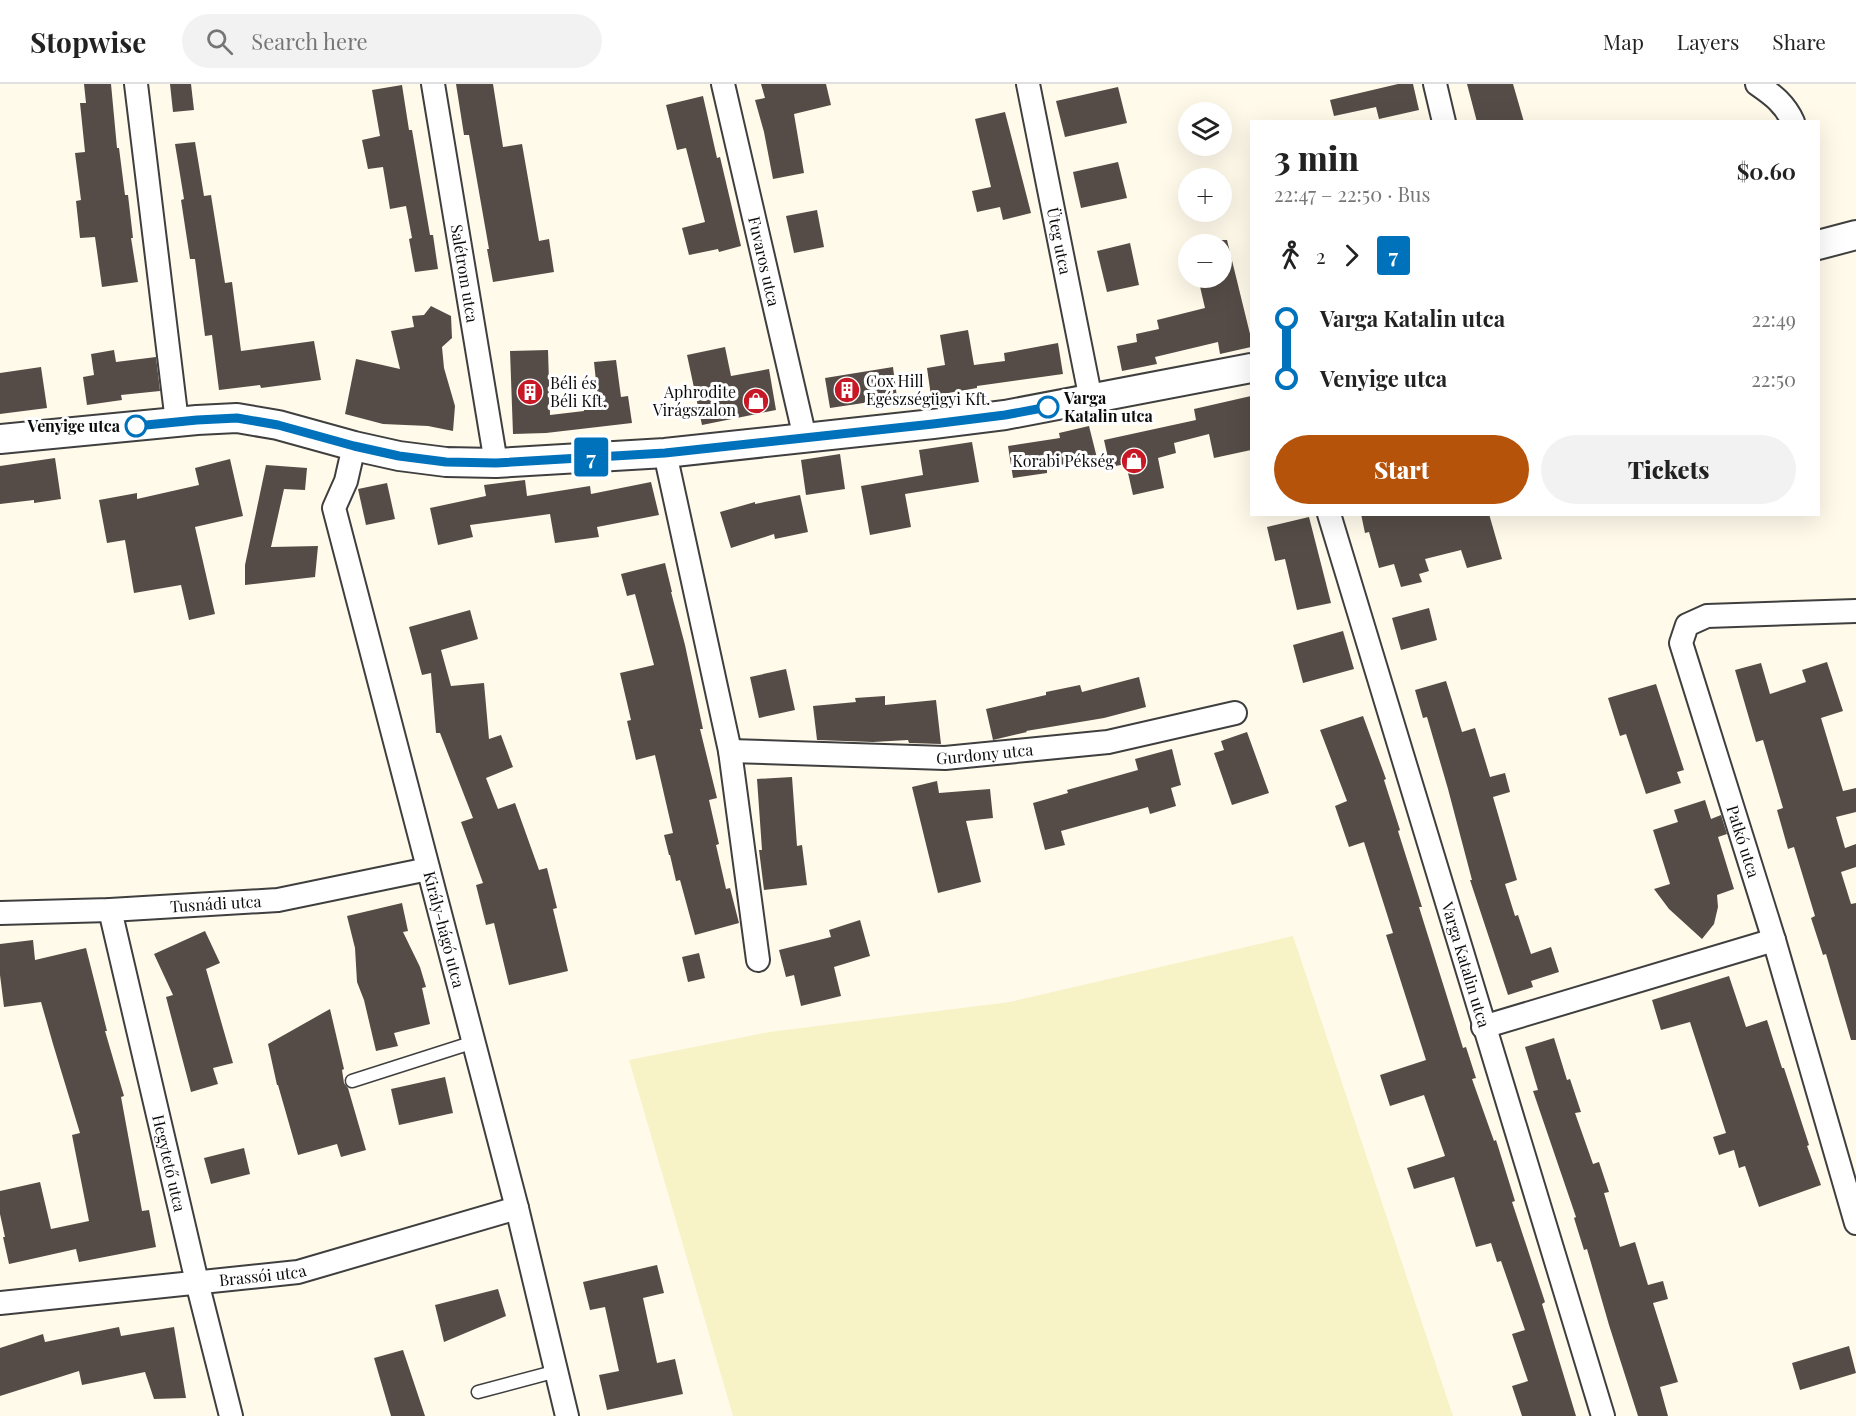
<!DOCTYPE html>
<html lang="en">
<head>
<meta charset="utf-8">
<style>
	:root { --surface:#fff; --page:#f2f2f2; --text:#222; --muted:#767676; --line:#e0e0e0; --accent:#b45309 }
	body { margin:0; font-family:"Playfair Display",serif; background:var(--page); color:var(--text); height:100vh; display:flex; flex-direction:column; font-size:22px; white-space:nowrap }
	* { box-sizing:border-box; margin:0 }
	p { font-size:20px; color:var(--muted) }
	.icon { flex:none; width:33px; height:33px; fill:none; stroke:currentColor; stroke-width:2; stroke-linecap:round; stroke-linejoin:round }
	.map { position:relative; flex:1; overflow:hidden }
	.side { position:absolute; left:1250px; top:36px; width:570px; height:396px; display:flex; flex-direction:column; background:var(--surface); border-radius:0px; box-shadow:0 6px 24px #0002 }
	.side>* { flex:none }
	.badge { padding:0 12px; border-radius:4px; font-size:21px; line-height:39px }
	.fabs { position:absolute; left:1178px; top:18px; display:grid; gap:12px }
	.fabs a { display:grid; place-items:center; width:54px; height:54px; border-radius:50%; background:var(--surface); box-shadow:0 6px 24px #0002; font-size:30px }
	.map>.badge { position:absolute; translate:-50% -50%; box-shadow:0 0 0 3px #fff }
	.legs { display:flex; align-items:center; gap:9px; height:66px; padding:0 24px; font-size:20px }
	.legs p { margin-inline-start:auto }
	.headline { display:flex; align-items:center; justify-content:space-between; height:102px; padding:0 24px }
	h1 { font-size:33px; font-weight:800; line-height:45px }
	.cta { display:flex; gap:12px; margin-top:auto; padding:12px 24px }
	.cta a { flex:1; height:69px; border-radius:36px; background:var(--accent); color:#fff; font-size:24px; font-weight:800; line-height:69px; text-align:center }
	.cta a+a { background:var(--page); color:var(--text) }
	ul { padding:0 24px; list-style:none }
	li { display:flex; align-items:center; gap:21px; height:60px; font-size:22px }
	li i { display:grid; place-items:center; width:9px; height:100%; margin:0 8px; background:currentColor }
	li i::after { content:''; width:15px; height:15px; margin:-8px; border:4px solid; border-radius:50%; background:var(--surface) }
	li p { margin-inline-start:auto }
	li:first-child i { background:linear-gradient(#0000 50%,currentColor 0) }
	li:last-child i { background:linear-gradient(currentColor 50%,#0000 0) }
	header { display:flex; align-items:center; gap:36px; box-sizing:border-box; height:84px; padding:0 30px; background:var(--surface); border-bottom:2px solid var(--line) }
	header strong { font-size:28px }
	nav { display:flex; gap:33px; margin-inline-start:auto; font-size:21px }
	.search { width:420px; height:54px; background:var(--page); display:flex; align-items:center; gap:15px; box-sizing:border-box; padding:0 21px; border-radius:33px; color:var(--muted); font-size:22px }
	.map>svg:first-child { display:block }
	.farmland { fill:#f8f2c7 }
	.building { fill:#554c47 }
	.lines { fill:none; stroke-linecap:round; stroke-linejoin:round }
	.service-casing { stroke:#3f3f3f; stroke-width:15 }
	.minor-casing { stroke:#3f3f3f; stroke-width:26 }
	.tertiary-casing { stroke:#3f3f3f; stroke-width:32 }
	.service { stroke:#fff; stroke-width:12 }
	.minor { stroke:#fff; stroke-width:22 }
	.tertiary { stroke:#fff; stroke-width:28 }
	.line-1-casing { stroke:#fff; stroke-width:14 }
	.line-1 { stroke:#0072bc; stroke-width:9 }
	.stop-1-dot { fill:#fff; stroke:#0072bc; stroke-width:3 }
	.labels { text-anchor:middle; stroke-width:6; stroke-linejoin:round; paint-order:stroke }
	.street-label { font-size:16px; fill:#0c0c0c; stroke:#fff }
	.poi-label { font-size:16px; fill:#0c0c0c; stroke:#fff; text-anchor:start }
	.stop-label { font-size:16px; font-weight:bold; fill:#0c0c0c; stroke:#fff; text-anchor:start }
</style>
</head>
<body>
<header>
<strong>Stopwise</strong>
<div class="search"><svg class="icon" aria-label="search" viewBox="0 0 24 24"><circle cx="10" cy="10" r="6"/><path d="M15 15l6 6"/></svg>Search here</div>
<nav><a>Map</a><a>Layers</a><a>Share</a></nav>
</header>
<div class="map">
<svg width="1856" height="1332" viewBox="0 0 1856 1332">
	<rect width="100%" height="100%" fill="#fffaea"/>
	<path class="farmland" d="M 1293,852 L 1453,1332 L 733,1332 L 629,976 L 769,948 L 1010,918 Z"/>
	<g class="building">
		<path d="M 84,0 L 111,0 L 117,64 L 119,64 L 125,111 L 128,111 L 133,154 L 131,154 L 138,198 L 102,203 L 95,153 L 80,154 L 76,117 L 81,116 L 75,69 L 85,68 L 80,19 L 86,19 Z"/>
		<path d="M 170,0 L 191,0 L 194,26 L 173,28 Z"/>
		<path d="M 456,0 L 493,0 L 503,63 L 522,60 L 539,157 L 549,155 L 554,188 L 493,198 L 487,165 L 489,165 L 469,51 L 464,51 Z"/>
		<path d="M 761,0 L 826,0 L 831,21 L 794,30 L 804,89 L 773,95 L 764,48 L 755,16 L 765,14 Z"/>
		<path d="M 1398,0 L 1413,0 L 1419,26 L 1379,35 L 1376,23 L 1334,32 L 1330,16 Z"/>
		<path d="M 1467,0 L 1513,0 L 1524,38 L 1477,38 Z"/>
		<path d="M 402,1 L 409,46 L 412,46 L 430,151 L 433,151 L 438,185 L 415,188 L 409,155 L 412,154 L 406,122 L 390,125 L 383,83 L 368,85 L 362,56 L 380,52 L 372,6 Z"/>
		<path d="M 1118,3 L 1127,39 L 1065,53 L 1056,17 Z"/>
		<path d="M 703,12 L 717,74 L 720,73 L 741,162 L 719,168 L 718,165 L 689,171 L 682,144 L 705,138 L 686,64 L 677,66 L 666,21 Z"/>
		<path d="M 1005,28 L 1031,129 L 1003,136 L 1000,123 L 977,128 L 972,107 L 991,103 L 975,35 Z"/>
		<path d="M 195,58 L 204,112 L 211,111 L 225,199 L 232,198 L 241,267 L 314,257 L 321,296 L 261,304 L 260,301 L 219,306 L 212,251 L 205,252 L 195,175 L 190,175 L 181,116 L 184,115 L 175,60 Z"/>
		<path d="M 1118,78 L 1127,114 L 1081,124 L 1073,88 Z"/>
		<path d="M 817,126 L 824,163 L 794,169 L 786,132 Z"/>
		<path d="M 1221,156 L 1227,156 L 1251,254 L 1251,263 L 1220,270 L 1218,258 L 1155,273 L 1157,280 L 1122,287 L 1117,262 L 1137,258 L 1136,250 L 1159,245 L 1157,236 L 1205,224 L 1198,194 L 1221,194 Z"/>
		<path d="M 1130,159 L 1139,201 L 1107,208 L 1097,167 Z"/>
		<path d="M 431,222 L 451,232 L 452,254 L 442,263 L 444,284 L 455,322 L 453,347 L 428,342 L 383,340 L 345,330 L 356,275 L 400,285 L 391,247 L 414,243 L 412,232 L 424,231 Z"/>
		<path d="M 968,246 L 974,281 L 1005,277 L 1004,269 L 1058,259 L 1063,290 L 977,302 L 977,304 L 931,312 L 927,284 L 945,281 L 940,251 Z"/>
		<path d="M 725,263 L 731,292 L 769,285 L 776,326 L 702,341 L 687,271 Z"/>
		<path d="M 114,266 L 116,278 L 156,273 L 160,307 L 121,311 L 122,316 L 87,321 L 83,293 L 94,291 L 91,270 Z"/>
		<path d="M 548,266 L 550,331 L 584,327 L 582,309 L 597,307 L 594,278 L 616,276 L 621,313 L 628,312 L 632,339 L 546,349 L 513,350 L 510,267 Z"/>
		<path d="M 41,283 L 47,324 L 0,330 L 0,289 Z"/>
		<path d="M 893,283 L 897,314 L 830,324 L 825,294 Z"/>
		<path d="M 1251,312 L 1251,366 L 1214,374 L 1209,350 L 1174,359 L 1176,369 L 1158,374 L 1164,404 L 1133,411 L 1126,380 L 1110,383 L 1104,356 L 1196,336 L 1194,325 Z"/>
		<path d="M 1089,342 L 1097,374 L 1047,386 L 1047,389 L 1013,394 L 1008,362 L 1060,354 L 1059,349 Z"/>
		<path d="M 972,358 L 979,398 L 905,410 L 911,443 L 870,451 L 861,402 L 923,391 L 919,366 Z"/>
		<path d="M 840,370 L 845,405 L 806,411 L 801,376 Z"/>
		<path d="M 55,374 L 61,415 L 34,419 L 34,416 L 0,420 L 0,382 Z"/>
		<path d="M 230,375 L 243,432 L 195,443 L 215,530 L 189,536 L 181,501 L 134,509 L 125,456 L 107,459 L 99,416 L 137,409 L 137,415 L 199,401 L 195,384 Z"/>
		<path d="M 266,381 L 307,384 L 305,406 L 284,405 L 271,463 L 318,462 L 315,493 L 245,501 L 245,481 Z"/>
		<path d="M 525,396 L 527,412 L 590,402 L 591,410 L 651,398 L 659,431 L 597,443 L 599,453 L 555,459 L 550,430 L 470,441 L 473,453 L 438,461 L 430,424 L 486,412 L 484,401 Z"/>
		<path d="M 387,399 L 395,435 L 366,441 L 358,405 Z"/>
		<path d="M 800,411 L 808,448 L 775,455 L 774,450 L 731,464 L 720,428 L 755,418 L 755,420 Z"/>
		<path d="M 1361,430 L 1489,430 L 1502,475 L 1467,484 L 1461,466 L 1425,475 L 1429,487 L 1419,490 L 1422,498 L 1401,503 L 1394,480 L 1379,484 L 1369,448 L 1365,449 Z"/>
		<path d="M 1309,433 L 1331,519 L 1297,526 L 1285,475 L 1275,477 L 1267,443 Z"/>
		<path d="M 665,479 L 672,508 L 671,508 L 685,561 L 703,645 L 700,645 L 717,714 L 709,716 L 719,760 L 716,761 L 726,805 L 730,804 L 739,839 L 695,851 L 680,796 L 676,797 L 670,771 L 669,771 L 664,751 L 673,749 L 655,671 L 636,676 L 627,637 L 631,636 L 620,589 L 654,581 L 635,510 L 627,512 L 621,490 Z"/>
		<path d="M 1429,524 L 1437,556 L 1401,566 L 1392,534 Z"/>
		<path d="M 470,526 L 478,555 L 441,566 L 451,602 L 484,599 L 489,655 L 501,651 L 513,683 L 486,694 L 498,725 L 515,719 L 539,786 L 547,784 L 557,824 L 553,825 L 568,887 L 509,901 L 494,839 L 486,841 L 476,801 L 483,799 L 461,738 L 473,734 L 440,649 L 436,649 L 431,589 L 422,591 L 409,543 Z"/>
		<path d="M 1343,547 L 1354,585 L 1303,599 L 1293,561 Z"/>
		<path d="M 1827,578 L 1843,627 L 1821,634 L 1843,707 L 1856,704 L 1856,728 L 1836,733 L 1845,764 L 1856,760 L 1856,783 L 1841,788 L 1851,820 L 1856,819 L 1856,956 L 1851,956 L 1826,870 L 1823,871 L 1811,834 L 1815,832 L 1794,763 L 1788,765 L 1777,726 L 1783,724 L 1763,656 L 1756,658 L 1735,586 L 1761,579 L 1770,610 L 1806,598 L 1802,586 Z"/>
		<path d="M 786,585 L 795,626 L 759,634 L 750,593 Z"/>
		<path d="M 1139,593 L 1146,623 L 1104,634 L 1026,647 L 1027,648 L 993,656 L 986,625 L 1046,611 L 1046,608 L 1080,601 L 1082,608 Z"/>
		<path d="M 1446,597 L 1462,648 L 1475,644 L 1490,693 L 1505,689 L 1510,708 L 1493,713 L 1517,796 L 1505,800 L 1515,832 L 1518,831 L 1531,870 L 1551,863 L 1559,888 L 1531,897 L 1533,903 L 1508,911 L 1470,796 L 1472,796 L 1448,705 L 1427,633 L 1423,634 L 1415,606 Z"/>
		<path d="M 1656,600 L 1684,686 L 1677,688 L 1681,699 L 1646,710 L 1626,650 L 1620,652 L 1608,614 Z"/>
		<path d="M 885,612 L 885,621 L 936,616 L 941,660 L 909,659 L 908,656 L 873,658 L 817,656 L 813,622 L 856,618 L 855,614 Z"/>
		<path d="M 1363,632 L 1386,695 L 1384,696 L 1400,746 L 1398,747 L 1422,823 L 1419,823 L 1463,964 L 1466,963 L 1476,994 L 1472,995 L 1494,1057 L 1496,1056 L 1515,1117 L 1512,1118 L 1545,1218 L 1542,1220 L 1576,1332 L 1522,1332 L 1512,1302 L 1528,1297 L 1512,1250 L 1525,1246 L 1501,1177 L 1497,1178 L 1491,1159 L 1476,1163 L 1454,1093 L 1414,1105 L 1407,1084 L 1445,1072 L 1424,1011 L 1390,1022 L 1380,991 L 1426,976 L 1386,851 L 1393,849 L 1364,758 L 1349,763 L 1335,722 L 1347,717 L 1320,646 Z"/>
		<path d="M 1247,648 L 1269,709 L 1232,721 L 1214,669 L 1224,666 L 1221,657 Z"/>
		<path d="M 1172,665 L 1181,701 L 1171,704 L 1176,722 L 1150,730 L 1148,723 L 1061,747 L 1065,761 L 1045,766 L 1033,719 L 1068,709 L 1067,706 L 1138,686 L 1135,675 Z"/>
		<path d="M 792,693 L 797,762 L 802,761 L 807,801 L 764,806 L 759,766 L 762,766 L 757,695 Z"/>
		<path d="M 937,697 L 939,709 L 990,705 L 993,734 L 966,737 L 981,798 L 938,809 L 912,703 Z"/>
		<path d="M 1705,716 L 1711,735 L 1721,731 L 1727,750 L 1718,753 L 1734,805 L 1717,811 L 1718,823 L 1714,840 L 1702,855 L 1669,825 L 1654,805 L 1670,800 L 1653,746 L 1678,738 L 1674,726 Z"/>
		<path d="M 402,819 L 408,847 L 403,848 L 420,883 L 426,903 L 422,904 L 430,940 L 394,949 L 398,962 L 376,967 L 364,916 L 357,898 L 355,864 L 347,832 Z"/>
		<path d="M 860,836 L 870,872 L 834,883 L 841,912 L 801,922 L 794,891 L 786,893 L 779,866 L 831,853 L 829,846 Z"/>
		<path d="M 205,847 L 220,879 L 206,885 L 233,979 L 213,984 L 218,1000 L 191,1008 L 166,913 L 173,911 L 154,870 Z"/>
		<path d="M 33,856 L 35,876 L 86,864 L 107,947 L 105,947 L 124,1012 L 121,1013 L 142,1127 L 149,1126 L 156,1163 L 79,1178 L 76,1165 L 9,1180 L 3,1153 L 5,1153 L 0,1130 L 0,1107 L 40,1098 L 51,1145 L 89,1137 L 72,1051 L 80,1049 L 53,960 L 41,918 L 4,923 L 0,891 L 0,860 Z"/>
		<path d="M 699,869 L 705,894 L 688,898 L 682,873 Z"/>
		<path d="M 1729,892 L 1746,943 L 1767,936 L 1782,984 L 1784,984 L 1809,1061 L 1807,1062 L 1821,1101 L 1759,1123 L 1745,1082 L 1739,1084 L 1734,1066 L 1719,1071 L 1713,1053 L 1726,1049 L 1690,938 L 1661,946 L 1652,916 Z"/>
		<path d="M 330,925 L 344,985 L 342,986 L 344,999 L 348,1004 L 366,1066 L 341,1073 L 337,1060 L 298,1071 L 278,1001 L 277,1001 L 268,960 Z"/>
		<path d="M 1554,954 L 1567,996 L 1570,995 L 1581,1028 L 1575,1029 L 1593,1080 L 1599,1078 L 1609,1108 L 1604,1109 L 1620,1163 L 1635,1158 L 1648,1201 L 1663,1197 L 1668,1215 L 1653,1219 L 1678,1298 L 1660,1303 L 1668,1332 L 1638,1332 L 1609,1241 L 1587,1165 L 1584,1166 L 1574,1134 L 1576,1133 L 1533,1007 L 1538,1006 L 1525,963 Z"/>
		<path d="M 445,993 L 453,1029 L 399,1041 L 391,1005 Z"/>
		<path d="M 244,1064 L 250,1090 L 211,1100 L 204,1074 Z"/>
		<path d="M 657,1181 L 664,1209 L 643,1214 L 657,1279 L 675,1275 L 683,1310 L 607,1326 L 599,1291 L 619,1287 L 605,1223 L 590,1226 L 583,1198 Z"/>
		<path d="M 498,1205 L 506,1232 L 444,1258 L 435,1221 Z"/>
		<path d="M 119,1243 L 121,1252 L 174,1243 L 186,1314 L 154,1315 L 145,1288 L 82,1301 L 79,1287 L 0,1312 L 0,1264 L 43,1250 L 45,1258 Z"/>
		<path d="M 1849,1262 L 1856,1289 L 1800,1306 L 1792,1279 Z"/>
		<path d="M 403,1266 L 425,1332 L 391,1332 L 374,1274 Z"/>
	</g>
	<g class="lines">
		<g class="service-casing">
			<g id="service">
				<path d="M 352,997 L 474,958"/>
				<path d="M 478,1308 L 557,1287"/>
			</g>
		</g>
		<g class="minor-casing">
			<g id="minor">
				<path d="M 136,0 L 177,338"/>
				<path id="s1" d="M 433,0 L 496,379"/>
				<path id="s2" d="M 723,0 L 805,354"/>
				<path id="s3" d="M 1028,0 L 1091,316"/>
				<path d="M 1435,0 L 1444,38"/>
				<path d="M 1757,0 C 1773,11 1785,20 1793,38"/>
				<path id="s4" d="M 354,362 L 346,397 L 334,424 L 517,1124 L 567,1332"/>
				<path d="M 665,369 L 730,667 L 758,876"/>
				<path id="s5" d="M 1329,430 L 1603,1332"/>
				<path id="s6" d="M 1856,527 L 1707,532 L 1687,541 L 1681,559 L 1774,856 L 1856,1139"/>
				<path id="s7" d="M 730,667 L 945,674 L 1108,658 L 1235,629"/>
				<path id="s8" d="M 110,826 L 197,1198 L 231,1332"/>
				<path id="s9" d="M 0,829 L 110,826 L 278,816 L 428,785"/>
				<path d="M 1483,943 L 1774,856"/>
				<path id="s10" d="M 0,1219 L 298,1188 L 517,1124"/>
			</g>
		</g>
		<g class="tertiary-casing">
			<g id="tertiary">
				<path d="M 1818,161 L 1856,151"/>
				<path d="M 0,355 L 197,336 L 237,334 L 278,341 L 354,362 L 399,372 L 446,378 L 496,379 L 665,369 L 933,340 L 1005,331 L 1251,284"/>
			</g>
		</g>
		<use href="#service" class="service"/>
		<use href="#minor" class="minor"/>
		<use href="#tertiary" class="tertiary"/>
	</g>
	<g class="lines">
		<g class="line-1-casing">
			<path id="line-1" d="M 136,342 L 197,336 L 237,334 L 278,341 L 354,362 L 399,372 L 446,378 L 496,379 L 665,369 L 933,340 L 1005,331 L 1048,323"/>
		</g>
		<use href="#line-1" class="line-1"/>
	</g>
	<defs>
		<g id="building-disc" transform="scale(1.35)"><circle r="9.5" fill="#c81725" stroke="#fff"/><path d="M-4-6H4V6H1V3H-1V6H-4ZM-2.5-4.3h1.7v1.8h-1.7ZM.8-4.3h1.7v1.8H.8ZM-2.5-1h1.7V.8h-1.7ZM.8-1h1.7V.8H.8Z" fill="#fff"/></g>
		<g id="shop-disc" transform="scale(1.35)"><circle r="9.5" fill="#c81725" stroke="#fff"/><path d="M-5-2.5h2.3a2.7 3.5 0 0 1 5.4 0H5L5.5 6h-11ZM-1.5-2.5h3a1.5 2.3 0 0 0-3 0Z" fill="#fff"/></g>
	</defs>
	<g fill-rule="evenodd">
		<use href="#building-disc" x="847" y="306"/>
		<use href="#building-disc" x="530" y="308"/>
		<use href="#shop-disc" x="756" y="317"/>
		<use href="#shop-disc" x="1134" y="377"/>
	</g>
	<g class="stop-1-dot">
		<circle cx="1048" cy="323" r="10"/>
		<circle cx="136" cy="342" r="10"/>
	</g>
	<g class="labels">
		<g class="street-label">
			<text dy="6" stroke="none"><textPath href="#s3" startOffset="160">Üteg utca</textPath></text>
			<text dy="6" stroke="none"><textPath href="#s2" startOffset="182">Fuvaros utca</textPath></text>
			<text dy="6" stroke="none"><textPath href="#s1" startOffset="192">Salétrom utca</textPath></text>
			<text dy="6" stroke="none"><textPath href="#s7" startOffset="255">Gurdony utca</textPath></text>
			<text dy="6" stroke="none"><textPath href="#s6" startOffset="398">Patkó utca</textPath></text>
			<text dy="6" stroke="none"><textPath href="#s9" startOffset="216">Tusnádi utca</textPath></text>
			<text dy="6" stroke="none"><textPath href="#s4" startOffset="501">Király-hágó utca</textPath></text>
			<text dy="6" stroke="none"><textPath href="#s5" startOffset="471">Varga Katalin utca</textPath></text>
			<text dy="6" stroke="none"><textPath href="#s8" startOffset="260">Hegytető utca</textPath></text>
			<text dy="6" stroke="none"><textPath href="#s10" startOffset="264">Brassói utca</textPath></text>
		</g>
		<g class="poi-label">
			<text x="866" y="303">Cox Hill<tspan x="866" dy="18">Egészségügyi Kft.</tspan></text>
			<text x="550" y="305">Béli és<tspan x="550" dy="18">Béli Kft.</tspan></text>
			<text x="736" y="314" text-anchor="end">Aphrodite<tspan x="736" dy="18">Virágszalon</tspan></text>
			<text x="1114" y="383" text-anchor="end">Korabi Pékség</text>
		</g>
		<g class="stop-label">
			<text x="1064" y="320">Varga<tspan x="1064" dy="18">Katalin utca</tspan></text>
			<text x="120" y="348" text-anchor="end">Venyige utca</text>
		</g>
	</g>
</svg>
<div class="fabs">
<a><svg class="icon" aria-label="layers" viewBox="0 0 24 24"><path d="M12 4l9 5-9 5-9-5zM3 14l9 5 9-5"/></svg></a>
<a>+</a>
<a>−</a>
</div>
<b class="badge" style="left:591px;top:373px;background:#0072bc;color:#fff">7</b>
<section class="side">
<div class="headline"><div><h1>3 min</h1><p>22:47 – 22:50 · Bus</p></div><b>$0.60</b></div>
<div class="legs"><svg class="icon" aria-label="walk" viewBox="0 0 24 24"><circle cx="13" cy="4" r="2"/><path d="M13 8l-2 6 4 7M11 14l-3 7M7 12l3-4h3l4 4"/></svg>2<svg class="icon" aria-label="forward" viewBox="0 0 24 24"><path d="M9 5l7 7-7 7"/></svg><b class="badge" style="background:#0072bc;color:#fff">7</b></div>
<ul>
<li><i style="color:#0072bc"></i><b>Varga Katalin utca</b><p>22:49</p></li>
<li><i style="color:#0072bc"></i><b>Venyige utca</b><p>22:50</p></li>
</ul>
<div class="cta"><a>Start</a><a>Tickets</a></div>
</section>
</div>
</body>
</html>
